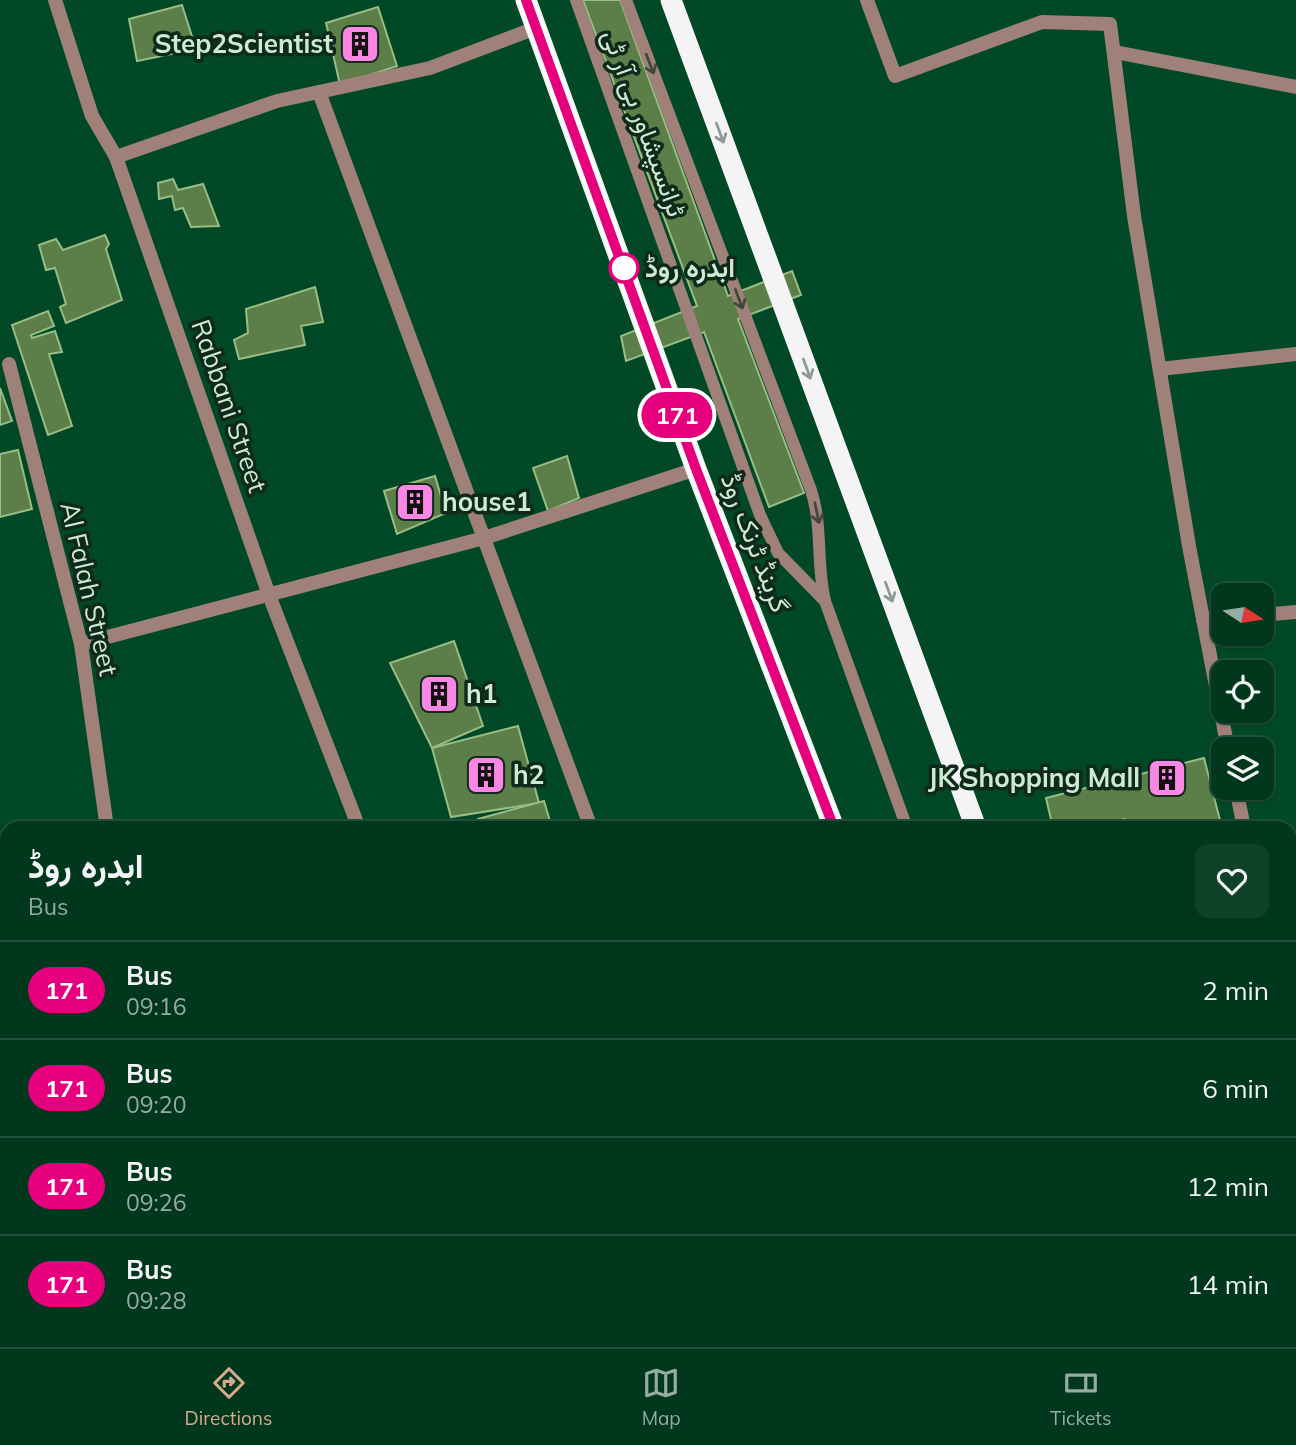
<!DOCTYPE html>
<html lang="en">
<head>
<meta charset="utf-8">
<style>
	:root { --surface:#01371c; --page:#0f4229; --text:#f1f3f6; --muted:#96aca3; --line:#23513b; --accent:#d6ab8b }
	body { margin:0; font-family:Mulish,Vazirmatn,sans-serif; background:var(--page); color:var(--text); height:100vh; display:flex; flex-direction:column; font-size:26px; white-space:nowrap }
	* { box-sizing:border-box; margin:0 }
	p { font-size:23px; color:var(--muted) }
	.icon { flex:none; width:38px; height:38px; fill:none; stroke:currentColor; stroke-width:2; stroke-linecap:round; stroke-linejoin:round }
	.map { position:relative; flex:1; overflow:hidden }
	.sheet { position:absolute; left:0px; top:821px; width:1297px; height:527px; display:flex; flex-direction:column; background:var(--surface); border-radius:21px 21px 0 0; box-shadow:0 2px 5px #0004,0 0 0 2px var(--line) }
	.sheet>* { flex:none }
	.badge { padding:0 14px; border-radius:23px; font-size:24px; line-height:46px }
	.needle { width:46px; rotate:102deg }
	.fabs { position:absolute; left:1211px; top:583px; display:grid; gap:14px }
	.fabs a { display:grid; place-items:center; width:63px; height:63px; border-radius:14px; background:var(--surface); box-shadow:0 2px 5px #0004,0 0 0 2px var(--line); font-size:35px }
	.map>.badge { position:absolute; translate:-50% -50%; box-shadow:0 0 0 4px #fff }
	.round { display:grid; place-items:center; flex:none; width:74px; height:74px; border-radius:14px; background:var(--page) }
	.summary { display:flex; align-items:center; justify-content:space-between; height:119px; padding:0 28px }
	h1 { font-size:33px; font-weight:800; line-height:52px }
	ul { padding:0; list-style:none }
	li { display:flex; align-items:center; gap:21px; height:98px; padding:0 28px; border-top:2px solid var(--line) }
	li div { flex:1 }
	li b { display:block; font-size:26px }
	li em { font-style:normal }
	li .badge { min-width:77px; font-weight:700; text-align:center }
	.tabs { display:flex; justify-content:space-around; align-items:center; height:98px; border-top:2px solid var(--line); background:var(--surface); font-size:19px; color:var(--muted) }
	.tabs a { display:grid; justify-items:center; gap:4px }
	.tabs .on { color:var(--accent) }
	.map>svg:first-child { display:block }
	.building { fill:#5c7e48; stroke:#99bd84; stroke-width:2 }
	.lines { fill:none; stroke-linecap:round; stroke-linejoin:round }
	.lane { stroke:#a0817a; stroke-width:12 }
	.street { stroke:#a0817a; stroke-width:14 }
	.highway { stroke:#f4f4f4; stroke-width:21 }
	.oneway { stroke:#42483c }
	.oneway2 { stroke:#8d9992 }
	.line-casing { stroke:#fff; stroke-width:16 }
	.line { stroke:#e6007e; stroke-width:10 }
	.stop-dot { fill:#fff; stroke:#e6007e; stroke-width:3.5 }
	.labels { text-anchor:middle; stroke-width:7; stroke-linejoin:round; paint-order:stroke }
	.poi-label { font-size:26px; font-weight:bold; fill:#ccebd5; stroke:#10291a; text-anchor:start }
	.street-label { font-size:26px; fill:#ccebd5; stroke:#10291a }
	.stop-label { font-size:26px; font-weight:bold; fill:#ccebd5; stroke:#10291a; text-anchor:start }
</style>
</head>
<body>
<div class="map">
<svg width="1296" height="1347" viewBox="0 0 1296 1347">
	<rect width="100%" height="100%" fill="#014926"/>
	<g class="building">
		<path d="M 583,0 L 620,0 L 728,296 L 792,271 L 801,295 L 738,319 L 804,493 L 769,507 L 704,332 L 626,361 L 621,336 L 697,306 Z"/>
		<path d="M 182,5 L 196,49 L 137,61 L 129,19 Z"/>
		<path d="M 378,7 L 397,66 L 340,85 L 326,23 Z"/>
		<path d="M 173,179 L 178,190 L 203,184 L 219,226 L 191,227 L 183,208 L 175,210 L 172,196 L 159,199 L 158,183 Z"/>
		<path d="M 105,235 L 109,244 L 106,249 L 122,300 L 66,323 L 60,307 L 66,304 L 55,268 L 46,270 L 39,245 L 56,239 L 63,250 Z"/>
		<path d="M 315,287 L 323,322 L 301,326 L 305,345 L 239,359 L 234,340 L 248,333 L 246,309 Z"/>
		<path d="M 48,311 L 54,326 L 31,335 L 32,338 L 55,331 L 62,352 L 49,354 L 72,426 L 48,435 L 12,325 Z"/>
		<path d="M 0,388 L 12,421 L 0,425 Z"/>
		<path d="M 18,450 L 32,509 L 0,517 L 0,454 Z"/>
		<path d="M 567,456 L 579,498 L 548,511 L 533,468 Z"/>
		<path d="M 435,476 L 446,513 L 397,534 L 384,491 Z"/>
		<path d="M 454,641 L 483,726 L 432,748 L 390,663 Z"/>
		<path d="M 518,726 L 539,803 L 451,817 L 432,748 Z"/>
		<path d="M 1204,758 L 1222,828 L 1127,828 L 1125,819 L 1091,828 L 1053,828 L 1046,798 Z"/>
		<path d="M 544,801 L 552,828 L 480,828 L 478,819 Z"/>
		<path d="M 1296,885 L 1296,1084 L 1290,1086 L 1290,886 Z"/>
		<path d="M 1296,1129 L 1296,1329 L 1290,1330 L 1290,1131 Z"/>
		<path d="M 7,1172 L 7,1253 L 0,1252 L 0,1206 Z"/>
		<path d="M 300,1340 L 351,1340 L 348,1347 L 317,1347 Z"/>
		<path d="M 503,1340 L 576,1340 L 577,1345 L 496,1347 Z"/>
		<path d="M 823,1340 L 860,1340 L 925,1347 L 822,1347 Z"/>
	</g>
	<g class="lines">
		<g class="lane">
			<path d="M 576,0 L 760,515 L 778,553 L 825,601 C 816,563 823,527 811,490 L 626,0"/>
			<path d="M 825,601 L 907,828"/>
			<path d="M 1096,1340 L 1098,1347"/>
		</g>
		<g class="street">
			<path d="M 55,0 L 92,116 L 116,157 L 269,595 L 359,828"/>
			<path d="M 867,0 L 895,76 L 1042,22 L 1110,24 L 1134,216 L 1189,546 L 1228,749"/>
			<path d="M 1115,52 L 1296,87"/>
			<path d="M 319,92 L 591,828"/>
			<path d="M 116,157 L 277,101 L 430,68 L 536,28"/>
			<path d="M 9,364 L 81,644 L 107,828"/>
			<path d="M 1160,369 L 1296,354"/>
			<path d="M 1262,615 L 1296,612"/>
			<path d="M 1203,620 L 1223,618"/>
			<path d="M 81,644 L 484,538 L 696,469"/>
			<path d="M 1236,788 L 1244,828"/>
			<path d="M 1290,883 L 1296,882"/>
			<path d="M 0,956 L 7,957"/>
			<path d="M 36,1347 L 39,1340"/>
		</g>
		<g class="highway">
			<path d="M 526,0 L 696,469 L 834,828"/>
			<path d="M 671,0 L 976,828"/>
			<path d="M 1030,1340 L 1033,1347"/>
			<path d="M 1161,1340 L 1164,1347"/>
		</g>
	</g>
	<defs><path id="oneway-shaft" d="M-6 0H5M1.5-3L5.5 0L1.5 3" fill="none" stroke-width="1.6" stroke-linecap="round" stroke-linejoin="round" transform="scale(1.75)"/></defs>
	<g class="oneway">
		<use href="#oneway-shaft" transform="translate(650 64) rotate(69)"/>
		<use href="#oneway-shaft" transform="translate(739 299) rotate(69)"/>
		<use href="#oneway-shaft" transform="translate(817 513) rotate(78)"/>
	</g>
	<g class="oneway2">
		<use href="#oneway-shaft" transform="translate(720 133) rotate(70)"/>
		<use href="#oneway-shaft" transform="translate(807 369) rotate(70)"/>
		<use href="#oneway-shaft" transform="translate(889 592) rotate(70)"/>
	</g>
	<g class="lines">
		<g class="line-casing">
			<path id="line" d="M 526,0 L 696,469 L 834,828"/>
		</g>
		<use href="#line" class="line"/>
	</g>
	<defs>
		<g id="building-square" transform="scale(2.0125)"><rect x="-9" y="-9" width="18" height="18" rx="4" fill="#fb87e5" stroke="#10291a"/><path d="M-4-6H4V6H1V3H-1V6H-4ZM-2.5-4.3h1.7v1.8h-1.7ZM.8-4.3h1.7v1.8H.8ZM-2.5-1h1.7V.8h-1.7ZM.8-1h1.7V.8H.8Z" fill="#111"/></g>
	</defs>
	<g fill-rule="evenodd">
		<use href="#building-square" x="360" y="44"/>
		<use href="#building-square" x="415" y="502"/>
		<use href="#building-square" x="439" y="694"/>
		<use href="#building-square" x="486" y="775"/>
		<use href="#building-square" x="1167" y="778"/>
	</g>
	<circle class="stop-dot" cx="624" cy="268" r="14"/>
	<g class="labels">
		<g class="poi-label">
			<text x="333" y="53" text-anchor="end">Step2Scientist</text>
			<text x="442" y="511">house1</text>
			<text x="466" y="703">h1</text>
			<text x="513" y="784">h2</text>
			<text x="1140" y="787" text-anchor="end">JK Shopping Mall</text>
		</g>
		<g class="street-label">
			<text transform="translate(644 123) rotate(70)" y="9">ٹرانسپشاور بی آر ٹی</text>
			<text transform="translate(229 406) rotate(71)" y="9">Rabbani Street</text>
			<text transform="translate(755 543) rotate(69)" y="9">گرینڈ ٹرنک روڈ</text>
			<text transform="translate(89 589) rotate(77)" y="9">Al Falah Street</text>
		</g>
		<g class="stop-label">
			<text x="645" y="277">ابدرہ روڈ</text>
		</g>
	</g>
</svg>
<div class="fabs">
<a><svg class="needle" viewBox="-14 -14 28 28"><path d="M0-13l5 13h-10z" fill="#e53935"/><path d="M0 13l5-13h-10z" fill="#96aca3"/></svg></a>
<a><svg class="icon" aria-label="locate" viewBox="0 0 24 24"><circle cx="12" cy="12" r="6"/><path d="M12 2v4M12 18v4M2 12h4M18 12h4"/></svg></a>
<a><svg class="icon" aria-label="layers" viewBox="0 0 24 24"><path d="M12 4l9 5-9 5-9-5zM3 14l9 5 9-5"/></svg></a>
</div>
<b class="badge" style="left:677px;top:415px;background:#e6007e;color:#fff">171</b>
<section class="sheet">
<div class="summary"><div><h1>ابدرہ روڈ</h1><p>Bus</p></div><a class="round"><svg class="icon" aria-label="heart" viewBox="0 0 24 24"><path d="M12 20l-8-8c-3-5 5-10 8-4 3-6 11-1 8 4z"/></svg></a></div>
<ul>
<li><span class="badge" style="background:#e6007e;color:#fff">171</span><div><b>Bus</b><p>09:16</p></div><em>2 min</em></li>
<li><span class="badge" style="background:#e6007e;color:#fff">171</span><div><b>Bus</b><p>09:20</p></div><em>6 min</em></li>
<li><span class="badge" style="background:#e6007e;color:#fff">171</span><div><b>Bus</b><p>09:26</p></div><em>12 min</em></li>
<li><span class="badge" style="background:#e6007e;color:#fff">171</span><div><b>Bus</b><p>09:28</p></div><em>14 min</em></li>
</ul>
</section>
</div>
<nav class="tabs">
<a class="on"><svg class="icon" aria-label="directions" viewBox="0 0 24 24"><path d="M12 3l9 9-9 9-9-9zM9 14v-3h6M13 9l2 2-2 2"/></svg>Directions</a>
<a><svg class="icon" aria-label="map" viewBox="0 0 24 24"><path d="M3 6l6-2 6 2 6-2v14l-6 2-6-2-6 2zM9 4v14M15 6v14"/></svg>Map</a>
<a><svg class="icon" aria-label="tickets" viewBox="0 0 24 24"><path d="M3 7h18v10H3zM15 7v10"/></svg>Tickets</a>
</nav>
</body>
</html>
